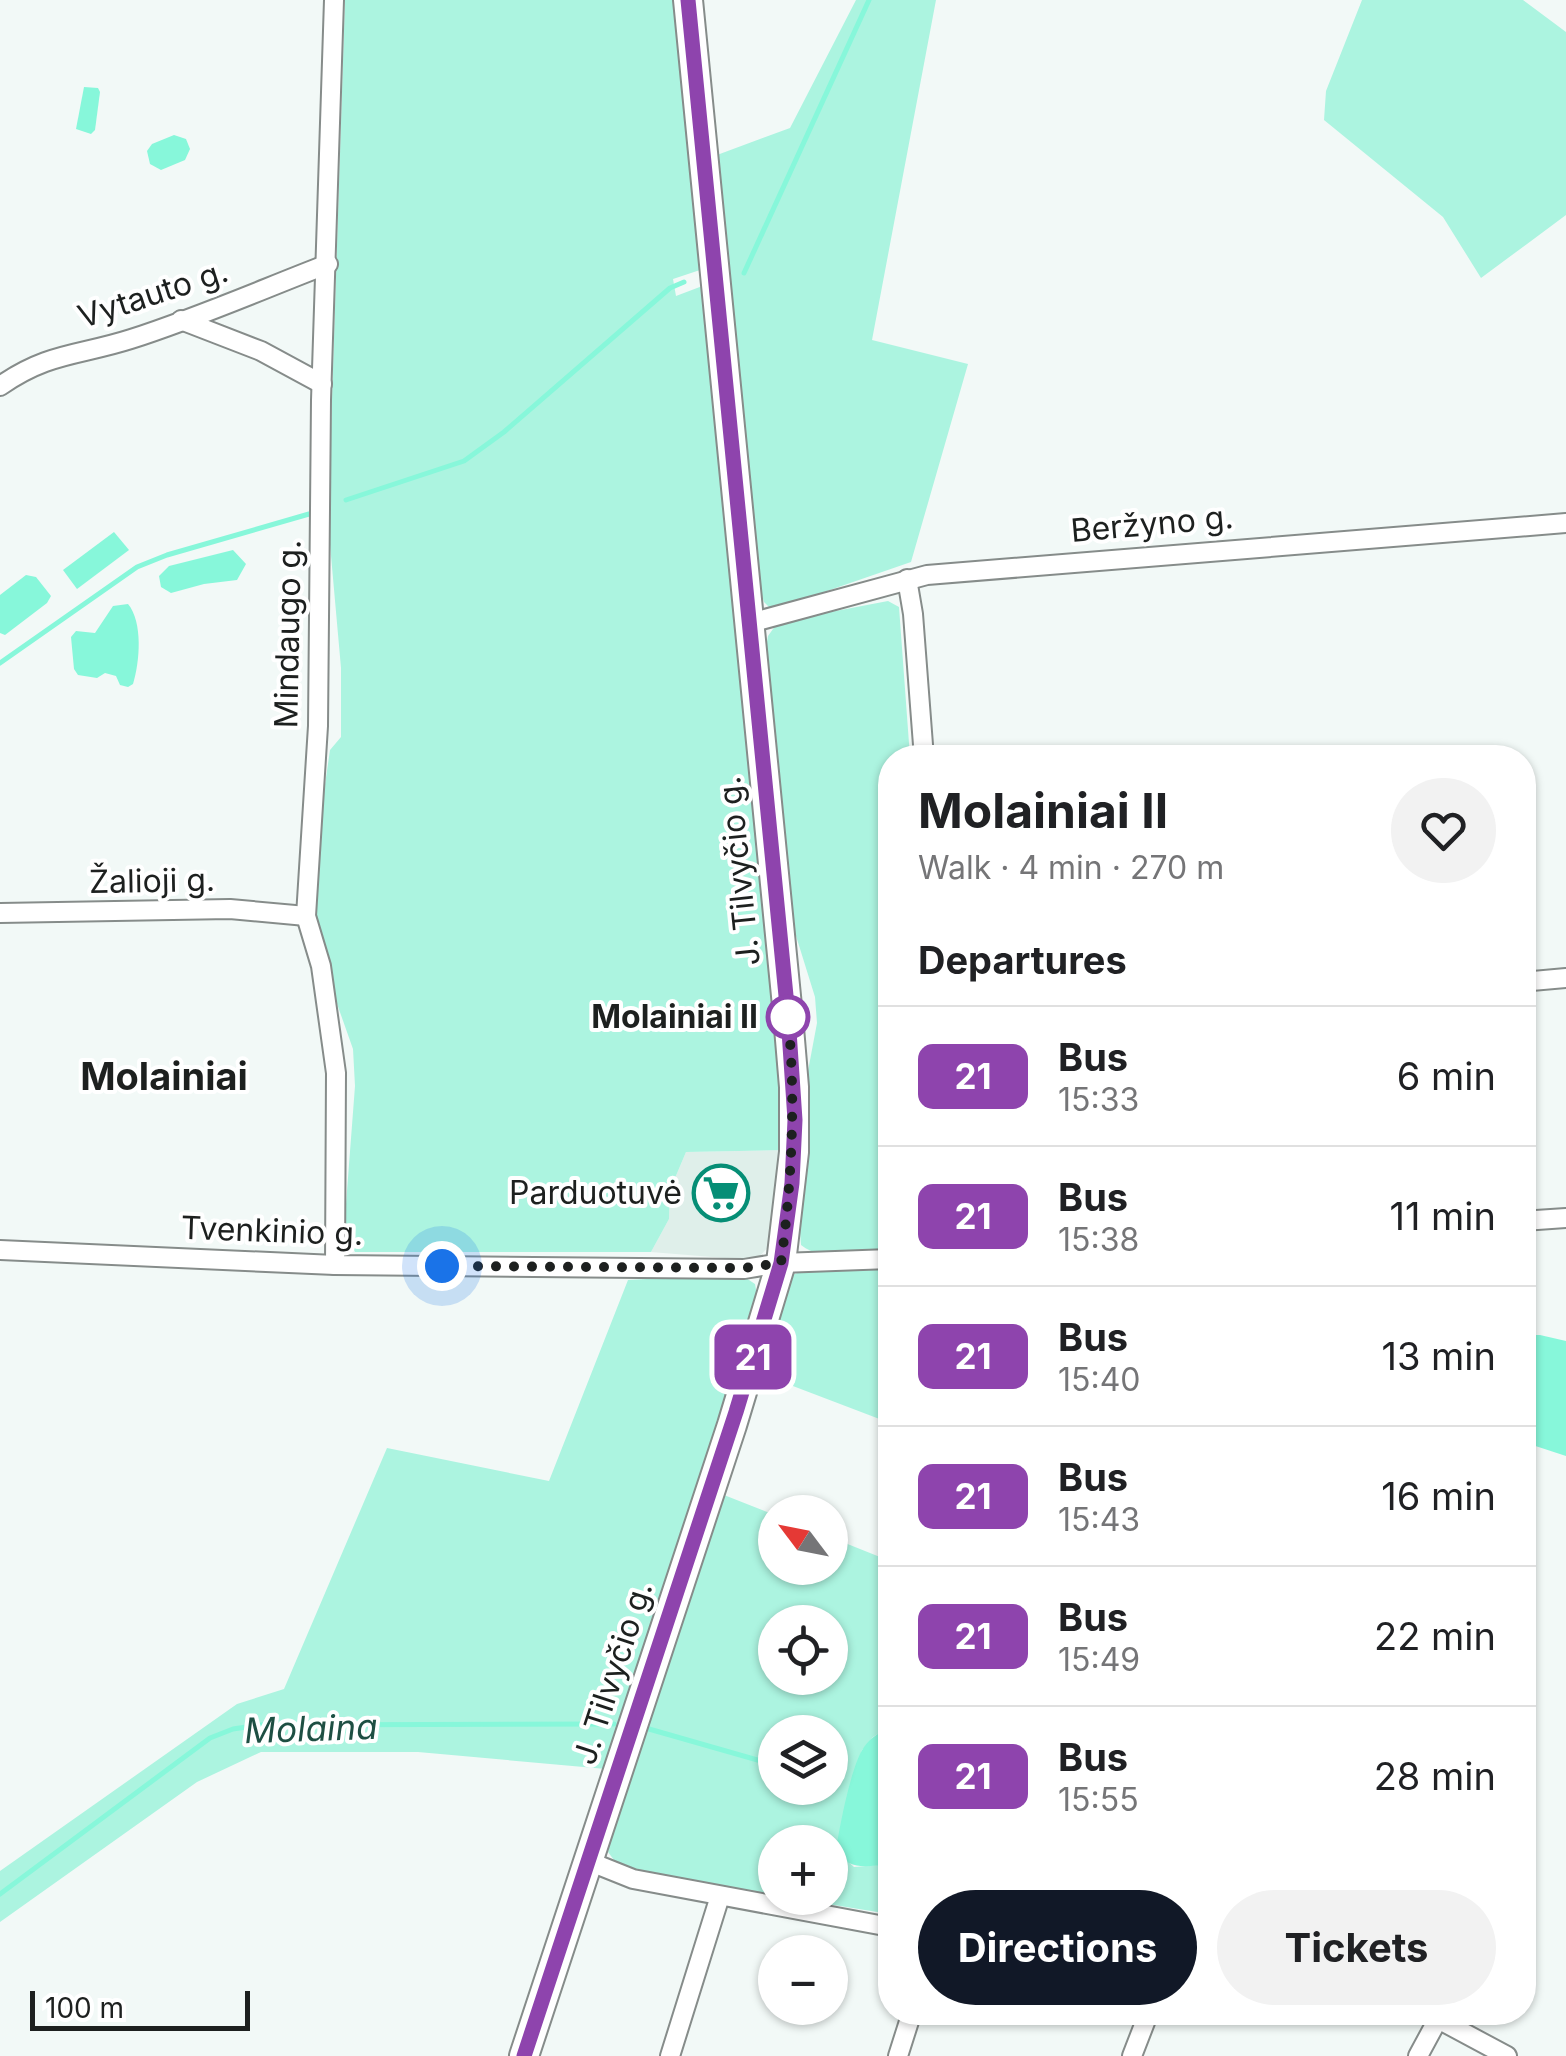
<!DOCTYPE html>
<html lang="en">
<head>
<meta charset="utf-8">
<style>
	:root { --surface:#fff; --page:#f2f2f2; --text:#202124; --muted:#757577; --line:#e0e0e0; --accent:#111827 }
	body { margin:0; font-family:Inter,sans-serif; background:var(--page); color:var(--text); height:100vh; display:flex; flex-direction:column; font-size:38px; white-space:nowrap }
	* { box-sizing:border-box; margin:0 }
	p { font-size:32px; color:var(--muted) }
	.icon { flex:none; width:55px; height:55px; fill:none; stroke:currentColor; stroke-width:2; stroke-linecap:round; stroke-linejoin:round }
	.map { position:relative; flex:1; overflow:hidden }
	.sheet { position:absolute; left:878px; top:745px; width:658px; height:1280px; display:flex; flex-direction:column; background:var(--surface); border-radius:40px; box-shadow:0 2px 8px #0004 }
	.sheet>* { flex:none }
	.badge { padding:0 20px; border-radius:15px; font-size:35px; line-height:65px }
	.needle { width:65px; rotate:302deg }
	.buttons { position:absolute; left:758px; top:1495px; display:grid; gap:20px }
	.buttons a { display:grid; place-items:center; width:90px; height:90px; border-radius:50%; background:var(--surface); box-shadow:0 2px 8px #0004; font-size:50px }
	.scale { position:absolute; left:30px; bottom:25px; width:220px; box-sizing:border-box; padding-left:10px; border:5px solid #1d201f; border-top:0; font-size:28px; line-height:35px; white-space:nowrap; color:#1d201f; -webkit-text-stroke:8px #fff; paint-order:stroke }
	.you { position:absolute; width:50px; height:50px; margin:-25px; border:8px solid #fff; border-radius:50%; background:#1a73e8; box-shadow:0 0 0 15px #1a73e833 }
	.map>.badge { position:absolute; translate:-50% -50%; box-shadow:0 0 0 5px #fff }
	h2 { padding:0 40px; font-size:38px; line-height:90px }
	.round { display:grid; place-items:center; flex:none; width:105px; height:105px; border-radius:52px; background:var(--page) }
	.summary { display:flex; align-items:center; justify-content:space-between; height:170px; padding:0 40px }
	h1 { font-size:48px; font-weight:700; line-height:75px }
	.primary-button { display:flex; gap:20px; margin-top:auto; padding:20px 40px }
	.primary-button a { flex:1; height:115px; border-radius:60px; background:var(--accent); color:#fff; font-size:40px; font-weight:700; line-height:115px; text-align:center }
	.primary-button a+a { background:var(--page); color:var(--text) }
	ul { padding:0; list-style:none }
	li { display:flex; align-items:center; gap:30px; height:140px; padding:0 40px; border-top:2px solid var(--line) }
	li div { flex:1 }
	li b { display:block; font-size:38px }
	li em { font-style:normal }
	li .badge { min-width:110px; font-weight:700; text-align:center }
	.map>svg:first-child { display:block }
	.built { fill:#dfefea }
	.green { fill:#acf4e0; fill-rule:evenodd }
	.water { fill:#87f7da }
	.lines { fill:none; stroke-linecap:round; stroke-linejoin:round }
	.stream { stroke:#87f7da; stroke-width:5 }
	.minor-casing { stroke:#868c8a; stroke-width:22 }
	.primary-casing { stroke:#868c8a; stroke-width:32 }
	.minor { stroke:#fff; stroke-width:18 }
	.primary { stroke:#fff; stroke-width:28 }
	.line-casing { stroke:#fff; stroke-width:22 }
	.line { stroke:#8e44ad; stroke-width:15 }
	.walk { stroke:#1d201f; stroke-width:10; stroke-dasharray:0 18 }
	.stop-dot { fill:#fff; stroke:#8e44ad; stroke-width:5 }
	.labels { text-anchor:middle; stroke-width:8; stroke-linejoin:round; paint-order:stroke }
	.street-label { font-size:32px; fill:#1d201f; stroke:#fff }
	.stop-label { font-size:32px; font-weight:bold; fill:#1d201f; stroke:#fff; text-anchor:end }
	.poi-label { font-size:32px; fill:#1d201f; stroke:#fff; text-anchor:end }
	.water-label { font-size:35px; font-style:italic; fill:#1e4f43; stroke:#fff }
	.quarter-label { font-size:38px; font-weight:bold; fill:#1d201f; stroke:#fff }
</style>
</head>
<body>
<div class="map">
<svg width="1566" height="2056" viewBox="0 0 1566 2056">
	<rect width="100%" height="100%" fill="#f2f9f7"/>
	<path class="built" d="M 785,1150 L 772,1243 L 758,1258 L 749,1260 L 651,1252 L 669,1219 L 670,1190 L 686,1152 Z"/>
	<g class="green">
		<path d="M 345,0 L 676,0 L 703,269 L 673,279 L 676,296 L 705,285 L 781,1063 L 785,1150 L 686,1152 L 670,1190 L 669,1219 L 651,1252 L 355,1252 L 344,1230 L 355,1086 L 353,1049 L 306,916 L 330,750 L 341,737 L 341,668 L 328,522 Z"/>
		<path d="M 856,0 L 936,0 L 872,340 L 968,364 L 911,562 L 772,610 L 764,602 L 758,582 L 717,155 L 790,128 Z"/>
		<path d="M 1362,0 L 1523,0 L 1566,32 L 1566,215 L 1481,278 L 1443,217 L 1324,120 L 1326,91 Z"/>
		<path d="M 888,601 L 899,607 L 910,757 L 890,758 L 890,1255 C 863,1255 823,1263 801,1245 L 800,1232 L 808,1071 L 817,1023 L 815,997 L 792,923 L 765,653 L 768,636 L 778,622 Z"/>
		<path d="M 890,1263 L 890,1423 L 764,1375 L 792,1275 L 811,1268 Z"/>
		<path d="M 740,1274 L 755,1284 L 758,1301 L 606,1769 L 418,1752 L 261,1752 L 197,1782 L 0,1922 L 0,1871 L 237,1704 L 284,1689 L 387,1448 L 549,1481 L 628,1280 Z"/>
		<path d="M 724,1495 L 775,1515 L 775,1568 L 830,1568 L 830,1537 L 890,1561 L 890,1726 L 873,1737 L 862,1750 L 836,1850 L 854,1867 L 890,1864 L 890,1914 L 790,1898 L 830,1898 L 830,1842 L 775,1842 L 775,1895 L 633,1872 L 617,1864 L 608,1852 L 617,1806 ZM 775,1622 L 830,1622 L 830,1678 L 775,1678 ZM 775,1732 L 830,1732 L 830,1788 L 775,1788 Z"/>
	</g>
	<g class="water">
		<path d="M 84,87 L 98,88 L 100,92 L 95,130 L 91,134 L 76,129 Z"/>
		<path d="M 174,135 L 186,139 L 190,149 L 185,160 L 161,170 L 150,164 L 147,151 L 152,144 Z"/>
		<path d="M 114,532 L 129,550 L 77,589 L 63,570 Z"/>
		<path d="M 233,550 L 246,564 L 237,580 L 204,584 L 171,593 L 161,587 L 159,576 L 169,566 Z"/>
		<path d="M 26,575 L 36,577 L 51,596 L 47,603 L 5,635 L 0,633 L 0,595 Z"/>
		<path d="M 128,604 C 143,622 140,662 133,684 L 128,687 L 120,685 L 116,676 L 105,673 L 97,678 L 78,675 L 74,669 L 71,637 L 76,631 L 95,633 L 113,606 Z"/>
		<path d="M 1523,1335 L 1540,1335 L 1566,1341 L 1566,1456 L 1523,1442 Z"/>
		<path d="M 890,1726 L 890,1864 C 868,1866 849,1872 836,1850 C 840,1825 851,1766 864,1747 C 871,1737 881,1732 890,1726 Z"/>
	</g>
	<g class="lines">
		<g class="stream">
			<path d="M 744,273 L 869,0"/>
			<path d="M 346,500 L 464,461 L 504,432 L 670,288 L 684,282"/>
			<path d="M 0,663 L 137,567 L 167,555 L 309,514"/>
			<path d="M 649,1729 L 775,1765"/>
			<path d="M 0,1894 L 210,1738 L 233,1729 L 259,1725 L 614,1724"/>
		</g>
		<g class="minor-casing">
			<g id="minor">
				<path d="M 334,0 L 321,400 L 318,726 L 306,916 L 321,966 L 336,1073 L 335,1265"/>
				<path d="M 181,320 L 261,351 L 322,384"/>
				<path d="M 0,386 C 49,352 78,356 131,339 C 197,318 263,289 328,264"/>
				<path d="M 907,579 L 913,614 L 924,758"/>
				<path d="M 750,623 L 927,575 L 1566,523"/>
				<path d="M 0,913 L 230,909 L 306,916"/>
				<path d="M 1522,982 L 1566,978"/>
				<path d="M 1522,1221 L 1566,1218"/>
				<path d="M 0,1250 L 335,1265 L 744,1269 L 781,1263 L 890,1259"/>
				<path d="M 588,1861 L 633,1879 L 890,1927"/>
				<path d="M 670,2056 L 720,1896"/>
				<path d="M 898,2056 L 912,2012"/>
				<path d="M 1132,2056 L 1149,2012"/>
				<path d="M 1418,2056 L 1438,2019 L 1507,2056"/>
			</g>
		</g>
		<g class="primary-casing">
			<path id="primary" d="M 524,2056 L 732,1425 L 781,1263 L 794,1152 L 794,1087 L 788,1016 L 688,0"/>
		</g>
		<use href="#minor" class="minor"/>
		<use href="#primary" class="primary"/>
	</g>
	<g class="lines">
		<g class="line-casing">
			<path id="line" d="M 524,2056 L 736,1412 L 781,1263 L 792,1183 L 795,1120 L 788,1016 L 688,0"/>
		</g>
		<use href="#line" class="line"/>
		<path class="walk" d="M 442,1266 L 744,1268 L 781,1263 C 792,1180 796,1097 788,1017"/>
	</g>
	<defs>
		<g id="supermarket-ring" transform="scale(2.875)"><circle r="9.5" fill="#fff" stroke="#068e76" stroke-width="1.5"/><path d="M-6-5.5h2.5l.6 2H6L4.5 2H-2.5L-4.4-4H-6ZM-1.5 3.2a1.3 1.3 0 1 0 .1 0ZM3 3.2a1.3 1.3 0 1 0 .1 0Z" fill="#068e76"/></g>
	</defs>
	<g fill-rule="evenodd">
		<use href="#supermarket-ring" x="721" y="1193"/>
	</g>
	<circle class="stop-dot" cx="788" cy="1017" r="20"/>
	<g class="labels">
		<g class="street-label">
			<text transform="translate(153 294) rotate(-18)" y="11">Vytauto g.</text>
			<text transform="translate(1152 524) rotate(-5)" y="11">Beržyno g.</text>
			<text transform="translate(288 634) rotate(-89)" y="11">Mindaugo g.</text>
			<text transform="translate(739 871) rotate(-96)" y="11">J. Tilvyčio g.</text>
			<text transform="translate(152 881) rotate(-1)" y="11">Žalioji g.</text>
			<text transform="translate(272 1231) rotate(2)" y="11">Tvenkinio g.</text>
			<text transform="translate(613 1673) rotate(-72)" y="11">J. Tilvyčio g.</text>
		</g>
		<g class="stop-label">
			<text x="758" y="1028">Molainiai II</text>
		</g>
		<g class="poi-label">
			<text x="682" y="1204">Parduotuvė</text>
		</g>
		<g class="water-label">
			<text transform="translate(311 1729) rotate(-2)" y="12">Molaina</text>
		</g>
		<g class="quarter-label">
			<text x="164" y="1090">Molainiai</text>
		</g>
	</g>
</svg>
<div class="buttons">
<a><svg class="needle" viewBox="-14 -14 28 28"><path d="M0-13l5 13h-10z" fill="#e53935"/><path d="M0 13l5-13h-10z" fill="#757577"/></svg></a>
<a><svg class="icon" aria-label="locate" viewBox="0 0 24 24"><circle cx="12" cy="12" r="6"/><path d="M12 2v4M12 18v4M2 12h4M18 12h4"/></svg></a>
<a><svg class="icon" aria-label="layers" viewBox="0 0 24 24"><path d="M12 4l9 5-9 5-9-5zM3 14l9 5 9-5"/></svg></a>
<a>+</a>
<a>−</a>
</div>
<div class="scale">100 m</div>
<div class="you" style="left:442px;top:1266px"></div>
<b class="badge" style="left:753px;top:1357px;background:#8e44ad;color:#fff">21</b>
<section class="sheet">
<div class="summary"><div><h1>Molainiai II</h1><p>Walk · 4 min · 270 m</p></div><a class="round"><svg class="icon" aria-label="heart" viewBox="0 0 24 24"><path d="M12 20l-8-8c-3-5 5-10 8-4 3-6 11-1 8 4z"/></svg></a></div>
<h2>Departures</h2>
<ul>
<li><span class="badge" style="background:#8e44ad;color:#fff">21</span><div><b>Bus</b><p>15:33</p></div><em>6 min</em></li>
<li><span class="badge" style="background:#8e44ad;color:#fff">21</span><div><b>Bus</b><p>15:38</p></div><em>11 min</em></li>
<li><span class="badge" style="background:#8e44ad;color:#fff">21</span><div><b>Bus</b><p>15:40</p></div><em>13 min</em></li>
<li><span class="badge" style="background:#8e44ad;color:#fff">21</span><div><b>Bus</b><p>15:43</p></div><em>16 min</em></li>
<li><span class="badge" style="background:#8e44ad;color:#fff">21</span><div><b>Bus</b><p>15:49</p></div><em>22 min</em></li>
<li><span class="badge" style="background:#8e44ad;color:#fff">21</span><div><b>Bus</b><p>15:55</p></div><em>28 min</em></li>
</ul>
<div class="primary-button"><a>Directions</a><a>Tickets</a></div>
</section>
</div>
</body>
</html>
